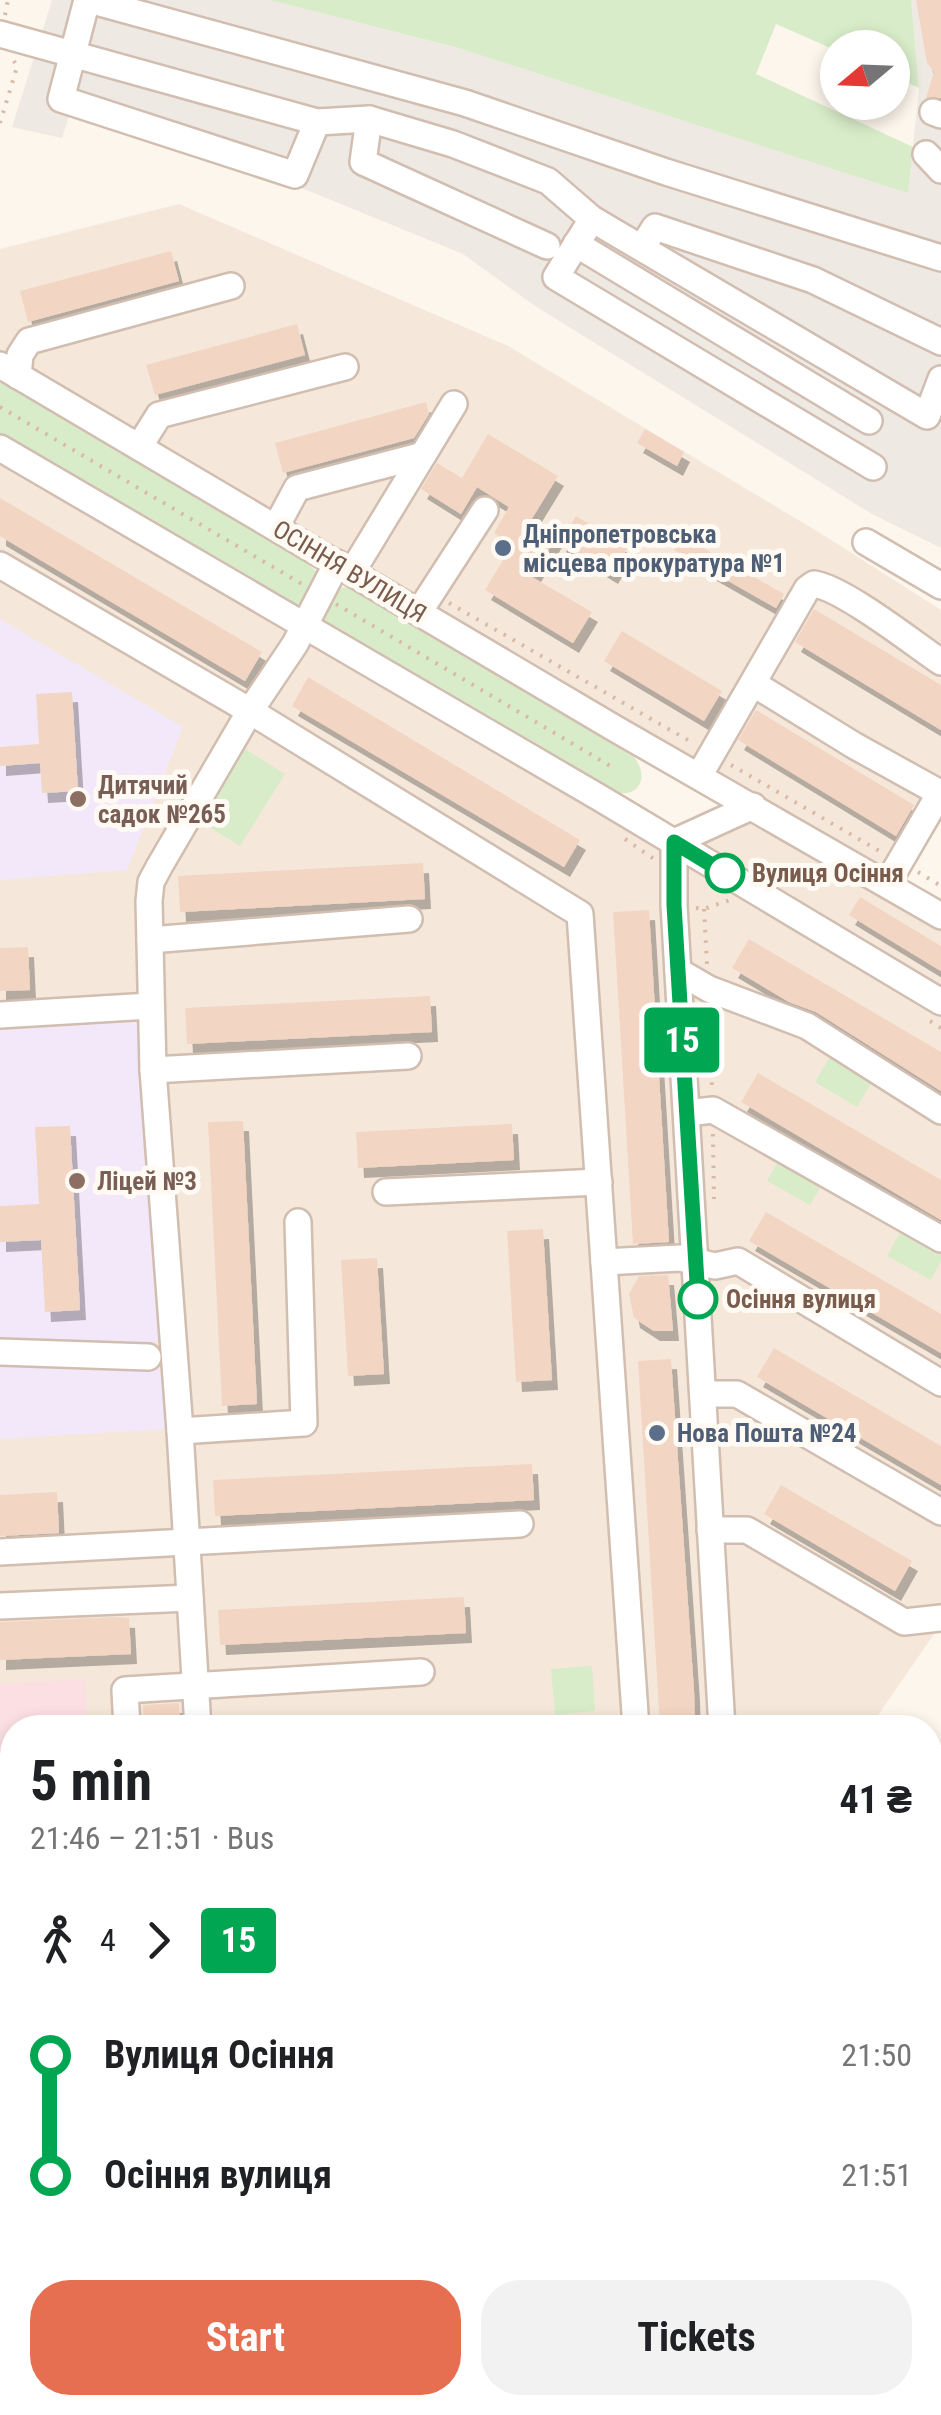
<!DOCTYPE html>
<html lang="en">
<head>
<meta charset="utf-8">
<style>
	:root { --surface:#fff; --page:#f2f2f2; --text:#202124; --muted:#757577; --accent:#e76f51 }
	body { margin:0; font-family:"Roboto Condensed",sans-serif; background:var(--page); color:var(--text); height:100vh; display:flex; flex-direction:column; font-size:38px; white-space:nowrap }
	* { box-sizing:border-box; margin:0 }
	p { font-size:32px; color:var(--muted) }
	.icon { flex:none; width:55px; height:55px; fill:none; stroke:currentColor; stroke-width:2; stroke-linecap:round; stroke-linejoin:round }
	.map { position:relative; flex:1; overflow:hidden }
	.sheet { position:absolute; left:0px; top:1715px; width:942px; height:700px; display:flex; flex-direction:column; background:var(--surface); border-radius:40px 40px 0 0; box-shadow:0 5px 15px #0003 }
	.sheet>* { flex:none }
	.badge { padding:0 20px; border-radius:8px; font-size:35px; line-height:65px }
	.needle { width:65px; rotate:251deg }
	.buttons { position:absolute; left:820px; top:30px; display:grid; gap:20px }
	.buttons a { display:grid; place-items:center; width:90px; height:90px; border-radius:50%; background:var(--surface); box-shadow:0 5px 15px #0003; font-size:50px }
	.map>.badge { position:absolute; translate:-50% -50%; box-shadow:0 0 0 5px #fff }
	.legs { display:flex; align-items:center; gap:15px; height:110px; padding:0 30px; font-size:32px }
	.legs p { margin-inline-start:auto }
	.headline { display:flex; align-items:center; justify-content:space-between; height:170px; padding:0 30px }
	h1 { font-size:55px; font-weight:700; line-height:75px }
	.action { display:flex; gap:20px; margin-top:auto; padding:20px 30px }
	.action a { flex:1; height:115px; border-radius:40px; background:var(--accent); color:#fff; font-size:40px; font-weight:700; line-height:115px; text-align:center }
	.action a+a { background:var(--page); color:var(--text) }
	ul { padding:0 30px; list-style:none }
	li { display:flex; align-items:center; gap:35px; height:120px; font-size:38px }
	li i { display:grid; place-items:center; width:15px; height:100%; margin:0 12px; background:currentColor }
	li i::after { content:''; width:25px; height:25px; margin:-12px; border:8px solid; border-radius:50%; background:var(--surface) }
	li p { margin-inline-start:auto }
	li:first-child i { background:linear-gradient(#0000 50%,currentColor 0) }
	li:last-child i { background:linear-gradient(currentColor 50%,#0000 0) }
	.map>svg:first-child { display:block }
	.residential { fill:#f5e8da }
	.industrial { fill:#efe9e4 }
	.education { fill:#f3e8fa }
	.medical { fill:#fbdfe3 }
	.green { fill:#d8ecc9 }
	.building { fill:#f3d5c3; filter:url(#shadow) }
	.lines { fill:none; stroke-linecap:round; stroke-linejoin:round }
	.minor-casing { stroke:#d1beb0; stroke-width:30 }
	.path { stroke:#d9b8a5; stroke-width:4; stroke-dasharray:2.5 8; stroke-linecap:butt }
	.minor { stroke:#fff; stroke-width:25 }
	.line-1-casing { stroke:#fff; stroke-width:22 }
	.line-1 { stroke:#00a651; stroke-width:15 }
	.service-dot { fill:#5c6f8a; stroke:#fffaf3; stroke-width:4 }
	.education-dot { fill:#8d6e63; stroke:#fffaf3; stroke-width:4 }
	.stop-1-dot { fill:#fff; stroke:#00a651; stroke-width:5 }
	.labels { text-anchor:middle; stroke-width:10; stroke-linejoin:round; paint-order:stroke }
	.service-label { font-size:25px; font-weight:bold; fill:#4e5e75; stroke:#fffaf3; text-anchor:start }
	.street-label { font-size:25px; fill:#7a5c4d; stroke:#fffaf3 }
	.education-label { font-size:25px; font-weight:bold; fill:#785e54; stroke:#fffaf3; text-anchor:start }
	.stop-label { font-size:25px; font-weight:bold; fill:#7a5c4d; stroke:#fffaf3; text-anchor:start }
</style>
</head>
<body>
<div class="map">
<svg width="941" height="2415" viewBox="0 0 941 2415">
	<defs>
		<filter id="shadow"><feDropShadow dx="6" dy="10" stdDeviation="0" flood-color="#0004"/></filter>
	</defs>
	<rect width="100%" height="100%" fill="#fdf6ec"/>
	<path class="residential" d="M 179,204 L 508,346 L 820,533 L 941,610 L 941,807 L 892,898 L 941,929 L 941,1624 L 878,1715 L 715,1721 L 714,1728 L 12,1728 L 12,2402 L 930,2402 L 930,2142 L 941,2141 L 941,2415 L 0,2415 L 0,461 L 657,846 L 761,798 L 0,355 L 0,249 Z"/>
	<path class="industrial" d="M 52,0 L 269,0 L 455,47 L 908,192 L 919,88 L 911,0 L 941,0 L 941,548 L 872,514 L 535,306 L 463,254 L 309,191 L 72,107 L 62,138 L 12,127 Z"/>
	<g class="education">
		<path d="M 0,619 L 183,727 L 127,870 L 0,880 Z"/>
		<path d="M 143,1017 L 162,1336 L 150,1346 L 151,1362 L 164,1369 L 167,1429 L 0,1439 L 0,1026 Z"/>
	</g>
	<path class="medical" d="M 85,1679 L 88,1727 L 12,1728 L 12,1858 L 0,1859 L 0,1684 Z"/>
	<g class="green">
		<path d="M 269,0 L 911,0 L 919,88 L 893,76 L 892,48 L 838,48 L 837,51 L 776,24 L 756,74 L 913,147 L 908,193 L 455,47 Z"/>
		<path d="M 0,382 L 308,564 L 317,572 L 320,583 C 312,595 307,606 290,604 L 0,435 Z"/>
		<path d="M 347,587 L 634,757 C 649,776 641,797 615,793 L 323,623 L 319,618 L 338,588 Z"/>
		<path d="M 242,747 L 285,774 L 240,846 L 198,820 Z"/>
		<path d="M 831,1055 L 873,1080 L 857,1107 L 815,1082 Z"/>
		<path d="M 782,1154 L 826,1177 L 810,1205 L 767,1181 Z"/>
		<path d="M 902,1229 L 941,1249 L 941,1261 L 931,1280 L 887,1256 Z"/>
		<path d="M 592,1666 L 595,1711 L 555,1715 L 551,1669 Z"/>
	</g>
	<g class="building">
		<path d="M 916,0 L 941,0 L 941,98 L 926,98 L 934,72 L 927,63 Z"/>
		<path d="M 171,251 L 179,281 L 28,322 L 20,291 Z"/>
		<path d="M 297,324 L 305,355 L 155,395 L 146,365 Z"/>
		<path d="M 426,402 L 429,414 L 414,438 L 283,473 L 275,443 Z"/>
		<path d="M 645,429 L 684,452 L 677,466 L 637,443 Z"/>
		<path d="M 488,434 L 558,476 L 531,520 L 557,536 L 532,577 L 592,612 L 573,643 L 485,590 L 505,557 L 500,537 L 494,533 L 509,507 L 477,487 L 461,514 L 421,489 L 437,463 L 462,478 Z"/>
		<path d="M 0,498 L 262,652 L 245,681 L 0,536 Z"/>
		<path d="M 576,516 L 628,547 L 612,574 L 560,542 Z"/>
		<path d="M 682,536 L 784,594 L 776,608 L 674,550 Z"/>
		<path d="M 814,609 L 941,685 L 941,730 L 795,642 Z"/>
		<path d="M 622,631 L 722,691 L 704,721 L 604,661 Z"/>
		<path d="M 308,677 L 580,840 L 564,867 L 292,706 Z"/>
		<path d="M 72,692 L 78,791 L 42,793 L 40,763 L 0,766 L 0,747 L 39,744 L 36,694 Z"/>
		<path d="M 756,710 L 914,805 L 896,836 L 738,740 Z"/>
		<path d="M 423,863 L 425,899 L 180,912 L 178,876 Z"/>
		<path d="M 860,897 L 941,946 L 941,971 L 849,915 Z"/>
		<path d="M 649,910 L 669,1242 L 633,1244 L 613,912 Z"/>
		<path d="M 749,939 L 941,1052 L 941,1091 L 816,1012 L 789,1002 L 732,968 Z"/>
		<path d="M 28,947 L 30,990 L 0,991 L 0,948 Z"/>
		<path d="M 430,996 L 432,1032 L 187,1044 L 185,1008 Z"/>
		<path d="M 758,1073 L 941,1180 L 941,1220 L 741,1102 Z"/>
		<path d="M 243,1121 L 257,1404 L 222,1406 L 208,1122 Z"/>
		<path d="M 512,1124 L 514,1160 L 358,1168 L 356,1132 Z"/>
		<path d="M 70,1126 L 80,1310 L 45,1312 L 41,1240 L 0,1242 L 0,1206 L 39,1204 L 35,1127 Z"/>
		<path d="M 766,1212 L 941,1314 L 941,1353 L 749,1241 Z"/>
		<path d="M 543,1229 L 552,1380 L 516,1382 L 507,1231 Z"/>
		<path d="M 377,1258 L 384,1374 L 348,1376 L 341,1260 Z"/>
		<path d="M 668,1275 L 673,1331 L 654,1331 L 634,1318 L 629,1294 L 639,1276 Z"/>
		<path d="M 774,1348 L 941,1446 L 941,1485 L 757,1377 Z"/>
		<path d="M 671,1359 L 694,1691 L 695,1728 L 660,1728 L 658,1694 L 638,1361 Z"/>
		<path d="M 532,1464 L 534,1500 L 215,1516 L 213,1480 Z"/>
		<path d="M 781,1485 L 912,1561 L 895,1591 L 764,1514 Z"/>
		<path d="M 57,1492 L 59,1533 L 0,1536 L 0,1495 Z"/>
		<path d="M 464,1597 L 466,1633 L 220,1645 L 218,1610 Z"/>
		<path d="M 116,1617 L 129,1618 L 131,1654 L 0,1660 L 0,1622 Z"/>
		<path d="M 179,1703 L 180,1728 L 144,1728 L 143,1705 Z"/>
	</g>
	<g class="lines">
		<g class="minor-casing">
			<g id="minor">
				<path d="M 87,0 L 61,99 L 295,175 L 317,122"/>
				<path d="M 89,0 L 465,103 L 666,172 L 941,258"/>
				<path d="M 0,34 L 317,122 L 369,119 L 453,144 L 548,181 L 592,219 L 927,416 L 941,379"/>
				<path d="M 933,112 L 941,115"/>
				<path d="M 369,119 L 363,162 L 547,246"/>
				<path d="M 926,154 L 941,170"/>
				<path d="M 592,219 L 556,277 L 873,467"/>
				<path d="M 576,244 L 869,421"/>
				<path d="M 643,246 L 655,227 L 813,280 L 941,342"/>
				<path d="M 0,365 L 614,728 L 941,916"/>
				<path d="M 18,376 L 20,355 L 29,341 L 231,286"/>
				<path d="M 139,447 L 159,415 L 345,367"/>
				<path d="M 0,448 L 600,798 L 941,1002"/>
				<path d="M 276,527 L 297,488 L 423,455"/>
				<path d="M 866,542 L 941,586"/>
				<path d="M 0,565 L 250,711 L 580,914 L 636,1728"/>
				<path d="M 352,572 L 454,404"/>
				<path d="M 419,612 L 485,510"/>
				<path d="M 754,684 L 855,746 L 940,793 L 887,884"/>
				<path d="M 699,776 L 807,589 L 814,584 C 843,588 913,643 941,662"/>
				<path d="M 674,842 L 674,905 L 722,1728"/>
				<path d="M 674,842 L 753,806"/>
				<path d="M 150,940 L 409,919"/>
				<path d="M 678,971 L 709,989 L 807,1026 L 941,1111"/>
				<path d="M 0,1015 L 150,1006"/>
				<path d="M 153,1070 L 408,1056"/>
				<path d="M 687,1113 L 713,1110 L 941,1239"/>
				<path d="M 386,1192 L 599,1182"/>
				<path d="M 604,1262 L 680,1258 L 715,1266 L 738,1261 L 941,1383"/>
				<path d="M 0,1352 L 148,1357"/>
				<path d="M 704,1394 L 737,1394 L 941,1512"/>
				<path d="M 180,1431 L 304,1423 L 298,1222"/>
				<path d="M 710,1530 L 747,1530 L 904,1622 L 941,1618"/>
				<path d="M 0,1552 L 520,1524"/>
				<path d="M 0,1606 L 190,1598"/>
				<path d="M 127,1728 L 125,1690 L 421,1672"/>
				<path d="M 198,1728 L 180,1431 L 153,1070 L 149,901 L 151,882 L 159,867 L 250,711 L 295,644 L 337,563"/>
				<path d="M 930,1879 L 941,1870"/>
				<path d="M 0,1920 L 12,1919"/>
				<path d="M 0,2059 L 12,2058"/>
				<path d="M 0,2233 L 12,2233"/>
				<path d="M 930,2321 L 941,2320"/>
				<path d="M 0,2367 L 12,2366"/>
				<path d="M 29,2402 L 29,2415"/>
				<path d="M 335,2402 L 336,2415"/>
				<path d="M 763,2402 L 763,2415"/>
				<path d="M 490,2404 L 522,2402"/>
			</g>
		</g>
		<g class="path">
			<path d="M 5,15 L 8,0"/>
			<path d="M 0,123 L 17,67 L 14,61"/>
			<path d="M 0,407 L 302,584"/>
			<path d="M 449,603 L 693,743"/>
			<path d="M 336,604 L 612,767"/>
			<path d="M 731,765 L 883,853"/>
			<path d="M 625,839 L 654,859"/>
			<path d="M 918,872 L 941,886"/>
			<path d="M 696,908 L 704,909 L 730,900"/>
			<path d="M 704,909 L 707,964"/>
			<path d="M 709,1009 L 712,1089"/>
			<path d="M 930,1021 L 941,1028"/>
			<path d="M 713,1134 L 714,1199"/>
			<path d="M 0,2004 L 12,2004"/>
			<path d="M 0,2111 L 12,2110"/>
		</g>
		<use href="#minor" class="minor"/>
	</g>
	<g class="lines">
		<g class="line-1-casing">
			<path id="line-1" d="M 698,1299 L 674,905 L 674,842 L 725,873"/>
		</g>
		<use href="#line-1" class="line-1"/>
	</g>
	<g class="service-dot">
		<circle cx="503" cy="548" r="10"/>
		<circle cx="657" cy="1433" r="10"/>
	</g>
	<g class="education-dot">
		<circle cx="78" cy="799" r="10"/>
		<circle cx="77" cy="1181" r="10"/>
	</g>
	<g class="stop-1-dot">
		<circle cx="725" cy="873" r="18"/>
		<circle cx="698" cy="1299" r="18"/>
	</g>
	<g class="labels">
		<g class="service-label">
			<text x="523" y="543">Дніпропетровська<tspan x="523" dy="29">місцева прокуратура №1</tspan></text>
			<text x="677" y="1442">Нова Пошта №24</text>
		</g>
		<g class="street-label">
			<text transform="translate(350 571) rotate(31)" y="9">ОСІННЯ ВУЛИЦЯ</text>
		</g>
		<g class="education-label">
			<text x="98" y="794">Дитячий<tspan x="98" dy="29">садок №265</tspan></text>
			<text x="97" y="1190">Ліцей №3</text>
		</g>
		<g class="stop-label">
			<text x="752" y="882">Вулиця Осіння</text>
			<text x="726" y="1308">Осіння вулиця</text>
		</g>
	</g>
</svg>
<div class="buttons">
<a><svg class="needle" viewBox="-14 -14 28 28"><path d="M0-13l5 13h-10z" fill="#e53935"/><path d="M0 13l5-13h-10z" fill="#757577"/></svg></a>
</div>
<b class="badge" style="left:682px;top:1040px;background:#00a651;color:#fff">15</b>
<section class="sheet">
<div class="headline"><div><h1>5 min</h1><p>21:46 – 21:51 · Bus</p></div><b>41 ₴</b></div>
<div class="legs"><svg class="icon" aria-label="walk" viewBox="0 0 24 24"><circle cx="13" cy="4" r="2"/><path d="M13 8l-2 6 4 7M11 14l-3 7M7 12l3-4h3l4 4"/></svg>4<svg class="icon" aria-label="forward" viewBox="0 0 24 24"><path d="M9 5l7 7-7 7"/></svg><b class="badge" style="background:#00a651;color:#fff">15</b></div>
<ul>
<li><i style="color:#00a651"></i><b>Вулиця Осіння</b><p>21:50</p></li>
<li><i style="color:#00a651"></i><b>Осіння вулиця</b><p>21:51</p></li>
</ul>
<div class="action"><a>Start</a><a>Tickets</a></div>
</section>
</div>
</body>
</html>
